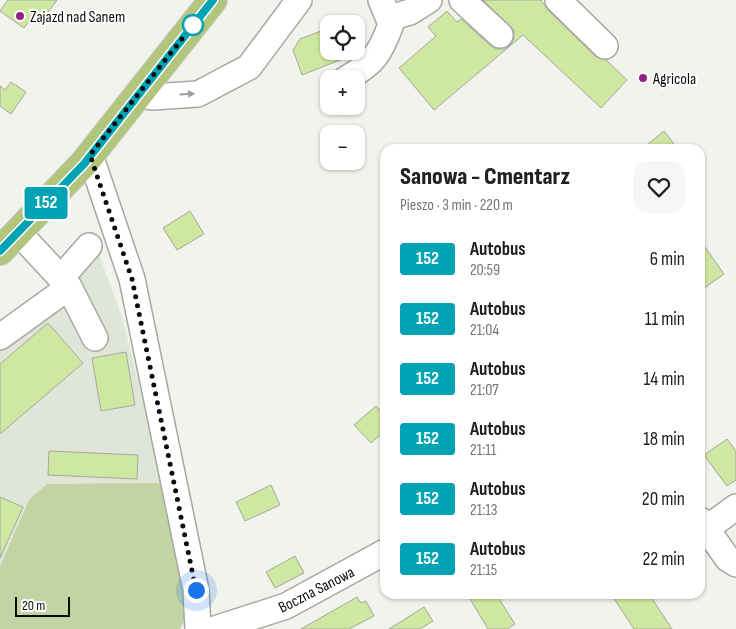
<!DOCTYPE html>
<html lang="pl">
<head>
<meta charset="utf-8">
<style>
	:root { --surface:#fff; --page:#f6f6f6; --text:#202124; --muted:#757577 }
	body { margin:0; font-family:"Sofia Sans Condensed",sans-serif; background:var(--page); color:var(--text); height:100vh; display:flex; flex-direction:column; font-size:19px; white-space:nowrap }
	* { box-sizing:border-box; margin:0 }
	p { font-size:16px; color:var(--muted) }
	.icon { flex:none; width:28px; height:28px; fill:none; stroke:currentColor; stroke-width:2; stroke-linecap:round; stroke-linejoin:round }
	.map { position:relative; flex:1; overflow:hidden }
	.sheet { position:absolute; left:380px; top:144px; width:325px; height:455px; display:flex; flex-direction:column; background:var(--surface); border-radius:15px; box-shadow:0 1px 4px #0004 }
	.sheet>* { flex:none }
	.badge { padding:0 10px; border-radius:4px; font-size:18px; line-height:32px }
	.fabs { position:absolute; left:320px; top:15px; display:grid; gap:10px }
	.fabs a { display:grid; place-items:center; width:45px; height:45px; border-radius:10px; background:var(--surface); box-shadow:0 1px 4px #0004; font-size:25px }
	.scale { position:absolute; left:15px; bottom:12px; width:55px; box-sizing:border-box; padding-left:5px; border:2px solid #0b0c0a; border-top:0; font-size:14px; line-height:18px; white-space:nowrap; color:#0b0c0a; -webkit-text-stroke:4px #fff; paint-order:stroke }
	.you { position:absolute; width:25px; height:25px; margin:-12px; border:4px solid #fff; border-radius:50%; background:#1a73e8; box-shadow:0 0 0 8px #1a73e833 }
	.map>.badge { position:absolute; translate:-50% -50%; box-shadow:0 0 0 2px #fff }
	.round { display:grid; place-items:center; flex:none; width:52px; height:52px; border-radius:15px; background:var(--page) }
	.head { display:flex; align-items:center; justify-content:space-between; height:85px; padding:0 20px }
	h1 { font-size:24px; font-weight:800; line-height:38px }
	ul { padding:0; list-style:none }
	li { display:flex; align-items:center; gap:15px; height:60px; padding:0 20px }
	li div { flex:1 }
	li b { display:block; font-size:19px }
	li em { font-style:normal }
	li .badge { min-width:55px; font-weight:700; text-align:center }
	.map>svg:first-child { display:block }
	.built { fill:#e0e6d7 }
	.green { fill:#c2d4a4 }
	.building { fill:#cfe8a1; stroke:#a5a7a0 }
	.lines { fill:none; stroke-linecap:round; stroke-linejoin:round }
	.minor-casing { stroke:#a5a8a1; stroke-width:28 }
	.major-casing { stroke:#cecece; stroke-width:30 }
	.minor { stroke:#fff; stroke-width:25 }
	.major { stroke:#b2c57d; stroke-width:28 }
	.oneway { fill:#9d9e9d }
	.line-casing { stroke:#fff; stroke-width:11 }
	.line { stroke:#00a3b4; stroke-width:8 }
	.walk { stroke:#0b0c0a; stroke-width:5; stroke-dasharray:0 9 }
	.poi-dot { fill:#922283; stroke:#fff; stroke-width:2 }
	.stop-dot { fill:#fff; stroke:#00a3b4; stroke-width:2.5 }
	.labels { text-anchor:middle; stroke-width:4; stroke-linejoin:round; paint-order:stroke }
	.poi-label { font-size:16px; fill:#0b0c0a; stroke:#fff; text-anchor:start }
	.street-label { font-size:16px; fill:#0b0c0a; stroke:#fff }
</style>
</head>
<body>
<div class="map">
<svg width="736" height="629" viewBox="0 0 736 629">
	<rect width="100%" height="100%" fill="#f1f4ec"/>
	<path class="built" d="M 97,249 L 123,320 L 163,483 L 29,500 L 0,566 L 0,329 Z"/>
	<path class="green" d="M 163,483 L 190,611 L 180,629 L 0,629 L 0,566 L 29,500 L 47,484 Z"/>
	<g class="building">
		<path d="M 8,0 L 57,0 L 43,19 L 35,13 L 24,28 L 0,11 Z"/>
		<path d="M 483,0 L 541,0 L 548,10 L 595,56 L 606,60 L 627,80 L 601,108 L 523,35 L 434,110 L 399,68 L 436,36 L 428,27 L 447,11 L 457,22 L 461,19 L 491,46 L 497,49 L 505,49 L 510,45 L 514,39 L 514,30 Z"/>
		<path d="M 355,17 L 365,45 L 360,52 L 302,75 L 293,50 L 300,39 L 329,28 L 329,51 L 356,51 L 356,24 L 339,24 Z"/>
		<path d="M 11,82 L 26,92 L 11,114 L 0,106 L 0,86 L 5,90 Z"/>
		<path d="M 664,131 L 678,149 L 642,149 Z"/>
		<path d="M 190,211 L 204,234 L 177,250 L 163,228 Z"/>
		<path d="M 700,240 L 724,274 L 700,291 Z"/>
		<path d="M 48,323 L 83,363 L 0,434 L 0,364 Z"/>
		<path d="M 126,352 L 135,405 L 101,411 L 92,358 Z"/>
		<path d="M 376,406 L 385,416 L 385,431 L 371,443 L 354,425 Z"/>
		<path d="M 727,439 L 736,451 L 736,480 L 727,486 L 704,455 Z"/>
		<path d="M 49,451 L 138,455 L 137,479 L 48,475 Z"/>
		<path d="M 271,485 L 280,505 L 245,521 L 236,502 Z"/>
		<path d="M 0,497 L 23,507 L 0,558 Z"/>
		<path d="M 295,556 L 304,573 L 275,588 L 266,572 Z"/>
		<path d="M 467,594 L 496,594 L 515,624 L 507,629 L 488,629 Z"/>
		<path d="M 611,594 L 649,594 L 672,629 L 634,629 Z"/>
		<path d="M 357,597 L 361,603 L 366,601 L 374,616 L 349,629 L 301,629 Z"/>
		<path d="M 424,607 L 433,621 L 420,629 L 389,629 Z"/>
	</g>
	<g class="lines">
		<g class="minor-casing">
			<g id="minor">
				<path d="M 462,0 L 500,35"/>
				<path d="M 558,0 L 605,46"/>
				<path d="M 389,18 L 410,12 L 429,0"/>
				<path d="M 346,79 C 374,63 380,54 391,24 L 381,0"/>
				<path d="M 139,95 L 152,97 L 198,94 L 249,67 L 299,0"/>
				<path d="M 90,155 L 132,279 L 196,590 L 198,629"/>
				<path d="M 61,278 L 89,246"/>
				<path d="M 69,287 L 95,338"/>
				<path d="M 0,337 L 69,287 L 18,232"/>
				<path d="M 700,520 L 728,559 L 736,564"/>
				<path d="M 706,529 L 736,507"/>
				<path d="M 215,629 L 286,606 L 385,552"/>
			</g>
		</g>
		<g class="major-casing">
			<path id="major" d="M 0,251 L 84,163 L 213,0"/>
		</g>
		<use href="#minor" class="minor"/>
		<use href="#major" class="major"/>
	</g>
	<defs><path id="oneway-solid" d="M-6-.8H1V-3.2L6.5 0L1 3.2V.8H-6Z" transform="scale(1.25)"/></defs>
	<use class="oneway" href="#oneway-solid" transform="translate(187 94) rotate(-4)"/>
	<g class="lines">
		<g class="line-casing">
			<path id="line" d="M 0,251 L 84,164 L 213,0"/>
		</g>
		<use href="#line" class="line"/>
		<path class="walk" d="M 193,25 L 90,155 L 132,279 L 196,590"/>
	</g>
	<g class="poi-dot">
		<circle cx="20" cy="16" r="5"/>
		<circle cx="643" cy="78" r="5"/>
	</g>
	<circle class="stop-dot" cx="193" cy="25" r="10"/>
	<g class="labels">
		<g class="poi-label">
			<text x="30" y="22">Zajazd nad Sanem</text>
			<text x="653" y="84">Agricola</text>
		</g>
		<g class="street-label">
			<text transform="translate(316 589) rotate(-27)" y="6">Boczna Sanowa</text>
		</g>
	</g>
</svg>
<div class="fabs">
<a><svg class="icon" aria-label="locate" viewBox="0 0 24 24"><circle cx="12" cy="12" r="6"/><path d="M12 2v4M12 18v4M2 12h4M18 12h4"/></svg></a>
<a>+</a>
<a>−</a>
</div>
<div class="scale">20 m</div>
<div class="you" style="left:196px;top:590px"></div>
<b class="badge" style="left:46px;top:203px;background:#00a3b4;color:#fff">152</b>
<section class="sheet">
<div class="head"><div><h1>Sanowa - Cmentarz</h1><p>Pieszo · 3 min · 220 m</p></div><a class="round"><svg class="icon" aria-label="heart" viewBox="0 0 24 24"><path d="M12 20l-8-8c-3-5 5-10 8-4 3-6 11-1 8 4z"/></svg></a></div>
<ul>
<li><span class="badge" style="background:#00a3b4;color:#fff">152</span><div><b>Autobus</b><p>20:59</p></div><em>6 min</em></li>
<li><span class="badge" style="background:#00a3b4;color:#fff">152</span><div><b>Autobus</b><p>21:04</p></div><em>11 min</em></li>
<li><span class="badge" style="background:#00a3b4;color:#fff">152</span><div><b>Autobus</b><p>21:07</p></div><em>14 min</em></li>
<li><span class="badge" style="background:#00a3b4;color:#fff">152</span><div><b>Autobus</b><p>21:11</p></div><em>18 min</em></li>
<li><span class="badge" style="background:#00a3b4;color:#fff">152</span><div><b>Autobus</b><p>21:13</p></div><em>20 min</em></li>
<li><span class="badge" style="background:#00a3b4;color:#fff">152</span><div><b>Autobus</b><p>21:15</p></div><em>22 min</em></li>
</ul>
</section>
</div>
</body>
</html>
